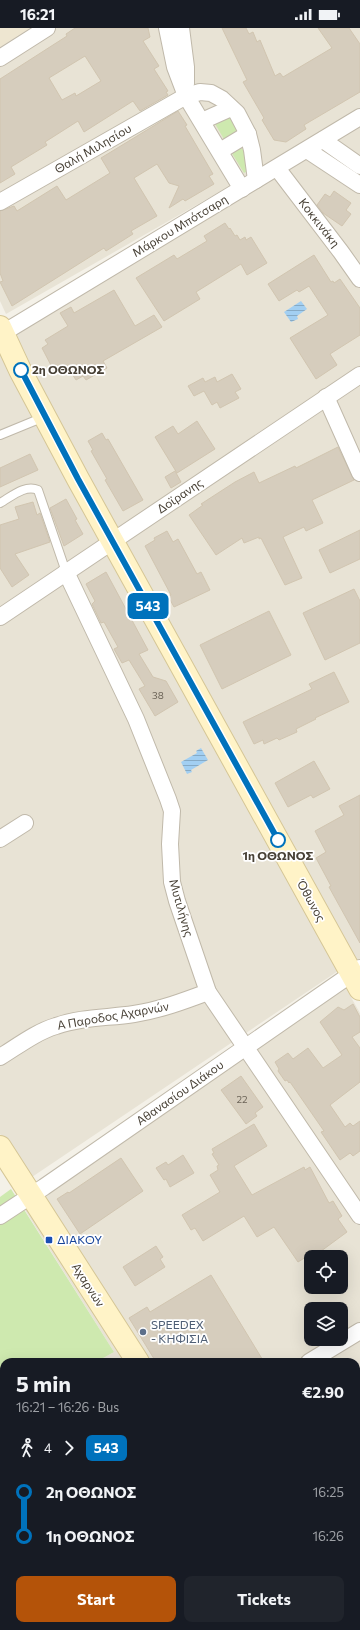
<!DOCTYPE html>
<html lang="en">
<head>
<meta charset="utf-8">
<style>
	:root { --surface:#171b24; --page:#20242c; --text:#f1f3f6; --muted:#9ea1a6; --accent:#b45309 }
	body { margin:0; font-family:Commissioner,sans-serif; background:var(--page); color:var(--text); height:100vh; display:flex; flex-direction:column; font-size:15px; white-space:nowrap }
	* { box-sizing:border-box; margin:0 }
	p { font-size:13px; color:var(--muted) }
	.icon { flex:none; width:22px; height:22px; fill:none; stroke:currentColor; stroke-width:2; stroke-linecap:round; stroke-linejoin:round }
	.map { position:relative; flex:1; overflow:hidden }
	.details { position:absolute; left:0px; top:1330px; width:360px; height:272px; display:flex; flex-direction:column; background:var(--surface); border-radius:12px 12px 0 0; box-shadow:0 4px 16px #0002 }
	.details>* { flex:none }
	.badge { padding:0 8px; border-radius:6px; font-size:14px; line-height:26px }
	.fabs { position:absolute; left:304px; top:1222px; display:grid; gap:8px }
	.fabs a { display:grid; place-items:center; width:44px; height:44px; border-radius:8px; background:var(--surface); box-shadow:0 4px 16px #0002; font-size:20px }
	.map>.badge { position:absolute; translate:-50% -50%; box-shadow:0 0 0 2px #fff }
	.legs { display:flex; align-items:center; gap:6px; height:44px; padding:0 16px; font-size:13px }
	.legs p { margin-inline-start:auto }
	.head { display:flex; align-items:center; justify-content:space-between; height:68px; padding:0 16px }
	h1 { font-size:22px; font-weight:700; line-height:30px }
	.primary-button { display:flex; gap:8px; margin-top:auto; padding:8px 16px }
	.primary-button a { flex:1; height:46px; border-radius:8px; background:var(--accent); color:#fff; font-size:16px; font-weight:700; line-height:46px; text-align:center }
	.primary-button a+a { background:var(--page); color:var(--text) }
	ul { padding:0 16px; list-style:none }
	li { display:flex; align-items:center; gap:14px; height:44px; font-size:15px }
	li i { display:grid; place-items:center; width:6px; height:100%; margin:0 5px; background:currentColor }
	li i::after { content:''; width:10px; height:10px; margin:-5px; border:3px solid; border-radius:50%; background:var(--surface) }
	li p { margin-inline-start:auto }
	li:first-child i { background:linear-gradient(#0000 50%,currentColor 0) }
	li:last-child i { background:linear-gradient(currentColor 50%,#0000 0) }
	.status { display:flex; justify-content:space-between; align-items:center; height:28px; padding:0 20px; background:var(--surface); direction:ltr }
	.status svg { height:11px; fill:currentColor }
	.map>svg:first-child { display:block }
	.residential { fill:#e8e3d5; fill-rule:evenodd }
	.education { fill:#eee6d1 }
	.green { fill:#cee9af }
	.water { fill:url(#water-rules) }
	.building { fill:#d6cdbd; stroke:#d1c5b0; fill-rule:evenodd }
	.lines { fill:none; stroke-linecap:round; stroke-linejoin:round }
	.lane-casing { stroke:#c0b9aa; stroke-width:10 }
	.street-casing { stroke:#c0b9aa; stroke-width:18 }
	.secondary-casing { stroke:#d5c696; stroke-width:24 }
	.lane { stroke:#fff; stroke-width:8 }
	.street { stroke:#fff; stroke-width:16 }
	.secondary { stroke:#fff3c7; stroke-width:22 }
	.line-1-casing { stroke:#fff; stroke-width:9 }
	.line-1 { stroke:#0072bc; stroke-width:6 }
	.stop-1-dot { fill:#fff; stroke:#0072bc; stroke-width:2 }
	.transit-dot { fill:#1a4fb4; stroke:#fff; stroke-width:1.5 }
	.service-dot { fill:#5c6f8a; stroke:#fff; stroke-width:1.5 }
	.labels { text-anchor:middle; stroke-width:3.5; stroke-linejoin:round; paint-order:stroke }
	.number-label { font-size:10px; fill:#6c6458 }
	.street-label { font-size:12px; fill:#484136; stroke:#fff }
	.stop-label { font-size:12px; font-weight:bold; fill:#484136; stroke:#fff; text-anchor:start }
	.transit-label { font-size:12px; fill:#164399; stroke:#fff; text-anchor:start }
	.service-label { font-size:12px; fill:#4e5e75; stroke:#fff; text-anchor:start }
</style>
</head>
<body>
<div class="status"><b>16:21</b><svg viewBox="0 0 49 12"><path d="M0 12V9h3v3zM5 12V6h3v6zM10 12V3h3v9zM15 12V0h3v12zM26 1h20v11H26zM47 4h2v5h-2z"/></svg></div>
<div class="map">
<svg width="360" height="1602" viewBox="0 0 360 1602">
	<defs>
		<pattern id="water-rules" width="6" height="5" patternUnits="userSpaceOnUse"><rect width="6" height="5" fill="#a2cff2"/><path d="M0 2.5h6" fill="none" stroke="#86aac5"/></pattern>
	</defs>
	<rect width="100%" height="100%" fill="#f4f1e8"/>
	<g class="residential">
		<path d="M 0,0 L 360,0 L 360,81 L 270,135 L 6,286 L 0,273 Z"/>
		<path d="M 360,99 L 360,952 L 310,861 L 210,666 L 127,521 L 13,306 L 206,189 Z"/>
		<path d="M 0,326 L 91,499 L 211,710 L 338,943 L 29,1151 L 0,1106 Z"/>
		<path d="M 344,957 L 360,985 L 360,1602 L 93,1602 L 91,1598 L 356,1598 L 356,1334 L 96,1334 L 114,1324 L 23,1179 ZM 311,1229 L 341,1229 L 341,1259 L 311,1259 ZM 311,1281 L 341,1281 L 341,1311 L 311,1311 Z"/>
		<path d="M 4,1385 L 4,1529 L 0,1531 L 0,1387 Z"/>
	</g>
	<path class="education" d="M 0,0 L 30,0 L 0,19 Z"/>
	<g class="green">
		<path d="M 229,85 L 241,104 L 225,113 L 214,94 Z"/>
		<path d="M 239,116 L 254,139 L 244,145 L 230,122 Z"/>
		<path d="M 11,1161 L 114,1324 L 96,1334 L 4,1334 L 4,1385 L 0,1387 L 0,1169 Z"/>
		<path d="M 4,1529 L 4,1598 L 91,1598 L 93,1602 L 0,1602 L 0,1531 Z"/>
	</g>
	<g class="water">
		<path d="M 301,273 L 307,281 L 297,288 L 298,291 L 291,294 L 284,284 Z"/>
		<path d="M 201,720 L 208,732 L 191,742 L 192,744 L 187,746 L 181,734 L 197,725 L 196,723 Z"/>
	</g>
	<g class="building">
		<path d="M 75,0 L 148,0 L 150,9 L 143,13 L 159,38 L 154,41 L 168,63 L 166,64 L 168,67 L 140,83 L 133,73 L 84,104 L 78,93 L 45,114 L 47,117 L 11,139 L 15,146 L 0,155 L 0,51 L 67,8 L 66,6 ZM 85,28 L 101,53 L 76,68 L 75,65 L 62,72 L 49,50 Z"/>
		<path d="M 222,0 L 246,0 L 249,6 L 253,4 L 257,14 L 260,12 L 275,48 L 280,45 L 283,49 L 332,20 L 318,0 L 349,0 L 360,16 L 360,64 L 304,97 L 306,101 L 286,114 L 274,112 L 262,92 L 264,90 L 243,54 L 247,52 Z"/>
		<path d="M 178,83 L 187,97 L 185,98 L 213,146 L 209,148 L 214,156 L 185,173 L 183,171 L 169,180 L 179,158 L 169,155 L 157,136 L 134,150 L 157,188 L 131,203 L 133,206 L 106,223 L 104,220 L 12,278 L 0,254 L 3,253 L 0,245 L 0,183 L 14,178 L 17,183 L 57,158 L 66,172 L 110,145 L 101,130 Z"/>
		<path d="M 334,163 L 351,175 L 346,182 L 351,186 L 342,198 L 323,185 L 317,177 L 325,166 L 330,169 Z"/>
		<path d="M 225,195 L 229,201 L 230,200 L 235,208 L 237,207 L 240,212 L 245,209 L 246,212 L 251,209 L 267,235 L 247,247 L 241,236 L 196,264 L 200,271 L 164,293 L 136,250 L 174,227 L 177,231 L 207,213 L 204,208 Z"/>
		<path d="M 314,227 L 331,254 L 333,253 L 334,255 L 340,251 L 360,280 L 360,307 L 330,326 L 337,337 L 316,351 L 290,310 L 328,287 L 309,258 L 299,264 L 297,262 L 279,273 L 268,256 Z"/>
		<path d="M 114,262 L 135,298 L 154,287 L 162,299 L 103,333 L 107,340 L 86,352 L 83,348 L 76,352 L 67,338 L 55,345 L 42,320 L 48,316 L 45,312 L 68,298 L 60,285 L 71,279 L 74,285 Z"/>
		<path d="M 232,346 L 241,361 L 235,364 L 239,370 L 220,380 L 217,374 L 212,377 L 204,363 L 194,368 L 188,358 L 203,350 L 205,354 L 215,349 L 217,354 Z"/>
		<path d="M 197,393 L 215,421 L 177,445 L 155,409 L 173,398 L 178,406 Z"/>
		<path d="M 102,405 L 106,412 L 108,411 L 143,472 L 123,483 L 105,452 L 107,451 L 91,423 L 93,422 L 88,413 Z"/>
		<path d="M 338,419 L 354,452 L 312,472 L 323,495 L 306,503 L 304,499 L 283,509 L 302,550 L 285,557 L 261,510 L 259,511 L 259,509 L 244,515 L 242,510 L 216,527 L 189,487 L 203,477 L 201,476 L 235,454 L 254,444 L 259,455 L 295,438 L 296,440 Z"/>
		<path d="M 30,426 L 38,442 L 0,459 L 0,440 Z"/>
		<path d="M 175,443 L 181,454 L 171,460 L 165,449 Z"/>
		<path d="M 66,471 L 77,491 L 75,492 L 83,506 L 64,518 L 50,480 Z"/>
		<path d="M 33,474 L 37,487 L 40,485 L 50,514 L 15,526 L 29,547 L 12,559 L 0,540 L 0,497 L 19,491 L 15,479 Z"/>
		<path d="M 360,502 L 360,531 L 330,545 L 319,522 Z"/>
		<path d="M 167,503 L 173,514 L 178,511 L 197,546 L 201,544 L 210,562 L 174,579 L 168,568 L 171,567 L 145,518 L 155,512 L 154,510 Z"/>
		<path d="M 106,544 L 148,622 L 139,626 L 153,649 L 166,653 L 178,674 L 155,688 L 139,661 L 145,658 L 129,632 L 122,635 L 114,621 L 118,619 L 104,594 L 101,595 L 92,576 L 95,573 L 86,556 Z"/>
		<path d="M 354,561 L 360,573 L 360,615 L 325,632 L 303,585 Z"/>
		<path d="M 269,583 L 291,627 L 222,661 L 200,617 Z"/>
		<path d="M 334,644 L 349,674 L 315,690 L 316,691 L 296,701 L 297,704 L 279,712 L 277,710 L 264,716 L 263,712 L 254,716 L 243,694 L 312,661 L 309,656 Z"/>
		<path d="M 314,733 L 330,761 L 313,770 L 311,767 L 288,779 L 275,755 Z"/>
		<path d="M 360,767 L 360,915 L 329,859 L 331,858 L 316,830 L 326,824 L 315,803 L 344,787 L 339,778 Z"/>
		<path d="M 353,976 L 360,989 L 360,1004 L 352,1009 L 360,1020 L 360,1054 L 330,1077 L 345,1099 L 350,1095 L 353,1098 L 360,1093 L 360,1123 L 353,1128 L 350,1125 L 340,1132 L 321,1104 L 324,1103 L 290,1054 L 289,1055 L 287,1052 L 285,1053 L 278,1043 L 279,1041 L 275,1034 L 288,1025 L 293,1031 L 308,1020 L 323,1040 L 342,1027 L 320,994 L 338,979 L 344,982 Z"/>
		<path d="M 241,1048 L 263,1079 L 255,1085 L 257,1088 L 246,1096 L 221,1062 Z"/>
		<path d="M 254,1096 L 267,1118 L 234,1138 L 252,1167 L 304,1139 L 305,1142 L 310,1139 L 329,1175 L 333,1173 L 342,1188 L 338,1191 L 347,1204 L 313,1229 L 306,1229 L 298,1234 L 274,1199 L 257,1209 L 244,1188 L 203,1213 L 195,1200 L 191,1202 L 182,1187 L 220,1164 L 210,1147 L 218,1142 L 217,1138 L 219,1137 L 212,1126 L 214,1125 L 212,1121 Z"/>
		<path d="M 183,1127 L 194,1145 L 170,1159 L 166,1151 L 164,1152 L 156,1140 L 166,1134 L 168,1137 Z"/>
		<path d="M 121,1130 L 143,1163 L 80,1206 L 57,1171 L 68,1164 L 69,1165 Z"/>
		<path d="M 156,1218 L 163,1229 L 160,1231 L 165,1239 L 135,1258 L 123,1239 Z"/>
		<path d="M 211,1247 L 264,1334 L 156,1334 L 129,1290 L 147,1279 L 150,1284 Z"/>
	</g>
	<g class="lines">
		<g class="lane-casing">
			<g id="lane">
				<path d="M 0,407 L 44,389"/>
				<path d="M 0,475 C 11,469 25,456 38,462 L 66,544"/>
			</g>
		</g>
		<g class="street-casing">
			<g id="street">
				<path d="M 167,0 L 175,39 L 186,68 L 242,161"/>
				<path d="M 181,0 L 186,39 L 186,56"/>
				<path d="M 0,30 L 47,0"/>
				<path d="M 202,93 L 231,80"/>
				<path d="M 323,112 L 360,138"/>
				<path d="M 307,122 L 360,157"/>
				<path d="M 220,123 L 248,106"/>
				<path d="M 277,140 L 341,224 L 360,251"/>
				<path d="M 0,174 L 186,68 L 200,64 L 211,65 L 222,71 L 237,85 L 248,106 L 252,122 L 256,152"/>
				<path d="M 3,305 L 360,89"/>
				<path d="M 326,369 L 360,445"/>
				<path d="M 66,544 L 136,691 L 168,771 L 172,783 L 170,816 L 172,854 L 177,873 L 208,964 L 360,1188"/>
				<path d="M 0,589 L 360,347"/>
				<path d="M 0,811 L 25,795"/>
				<path d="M 0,1029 C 18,1018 36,1004 56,998 C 81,989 108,990 134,986 C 160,982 184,973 208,964"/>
				<path d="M 0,1188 L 44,1159 L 360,940"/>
				<path d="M 309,1334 L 360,1303"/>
				<path d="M 356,1432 L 360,1437"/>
				<path d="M 0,1520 L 4,1518"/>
			</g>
		</g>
		<g class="secondary-casing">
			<g id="secondary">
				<path d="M 0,299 L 20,342 L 78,451 L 360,961"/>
				<path d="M 0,1119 L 138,1334"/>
				<path d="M 308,1598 L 310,1602"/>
			</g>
		</g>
		<use href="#lane" class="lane"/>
		<use href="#street" class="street"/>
		<use href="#secondary" class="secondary"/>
	</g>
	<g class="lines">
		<g class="line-1-casing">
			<path id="line-1" d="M 21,342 L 78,451 L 278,812"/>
		</g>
		<use href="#line-1" class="line-1"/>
	</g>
	<g class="stop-1-dot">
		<circle cx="21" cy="342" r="7"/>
		<circle cx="278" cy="812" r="7"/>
	</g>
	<rect class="transit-dot" x="45" y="1208" width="8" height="8" rx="2"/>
	<circle class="service-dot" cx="143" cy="1304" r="4"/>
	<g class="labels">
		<g class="number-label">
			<text x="158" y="671">38</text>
			<text x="242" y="1075">22</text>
		</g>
		<g class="street-label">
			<text transform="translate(93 121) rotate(-30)" y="4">Θαλή Μιλησίου</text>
			<text transform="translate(319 195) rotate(52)" y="4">Κοκκινάκη</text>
			<text transform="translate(180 198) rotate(-31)" y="4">Μάρκου Μπότσαρη</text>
			<text transform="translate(180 468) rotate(-34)" y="4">Δοϊρανης</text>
			<text transform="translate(311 873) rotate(61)" y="4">Όθωνος</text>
			<text transform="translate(181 880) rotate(74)" y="4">Μυτιλήνης</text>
			<text transform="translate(113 988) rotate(-10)" y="4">Α Παροδος Αχαρνών</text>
			<text transform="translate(180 1065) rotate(-35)" y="4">Αθανασίου Διάκου</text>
			<text transform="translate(88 1257) rotate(57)" y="4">Αχαρνών</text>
		</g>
		<g class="stop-label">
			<text x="32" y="346">2η ΟΘΩΝΟΣ</text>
			<text x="278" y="832" text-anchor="middle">1η ΟΘΩΝΟΣ</text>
		</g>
		<g class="transit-label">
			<text x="57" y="1216">ΔΙΑΚΟΥ</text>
		</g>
		<g class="service-label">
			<text x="151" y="1301">SPEEDEX<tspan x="151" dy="14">- ΚΗΦΙΣΙΑ</tspan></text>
		</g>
	</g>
</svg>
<div class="fabs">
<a><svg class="icon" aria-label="locate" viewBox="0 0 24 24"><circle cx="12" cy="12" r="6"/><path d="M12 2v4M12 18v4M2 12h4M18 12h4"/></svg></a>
<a><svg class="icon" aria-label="layers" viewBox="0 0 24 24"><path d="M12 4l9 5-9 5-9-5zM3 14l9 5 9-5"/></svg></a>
</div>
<b class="badge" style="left:148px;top:578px;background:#0072bc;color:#fff">543</b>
<section class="details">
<div class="head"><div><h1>5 min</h1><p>16:21 – 16:26 · Bus</p></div><b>€2.90</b></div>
<div class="legs"><svg class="icon" aria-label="walk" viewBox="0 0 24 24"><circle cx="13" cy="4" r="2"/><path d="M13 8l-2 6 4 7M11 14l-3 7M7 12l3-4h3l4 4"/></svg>4<svg class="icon" aria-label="forward" viewBox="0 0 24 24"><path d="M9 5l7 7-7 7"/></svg><b class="badge" style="background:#0072bc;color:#fff">543</b></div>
<ul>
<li><i style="color:#0072bc"></i><b>2η ΟΘΩΝΟΣ</b><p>16:25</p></li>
<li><i style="color:#0072bc"></i><b>1η ΟΘΩΝΟΣ</b><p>16:26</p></li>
</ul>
<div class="primary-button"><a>Start</a><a>Tickets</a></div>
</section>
</div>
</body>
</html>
